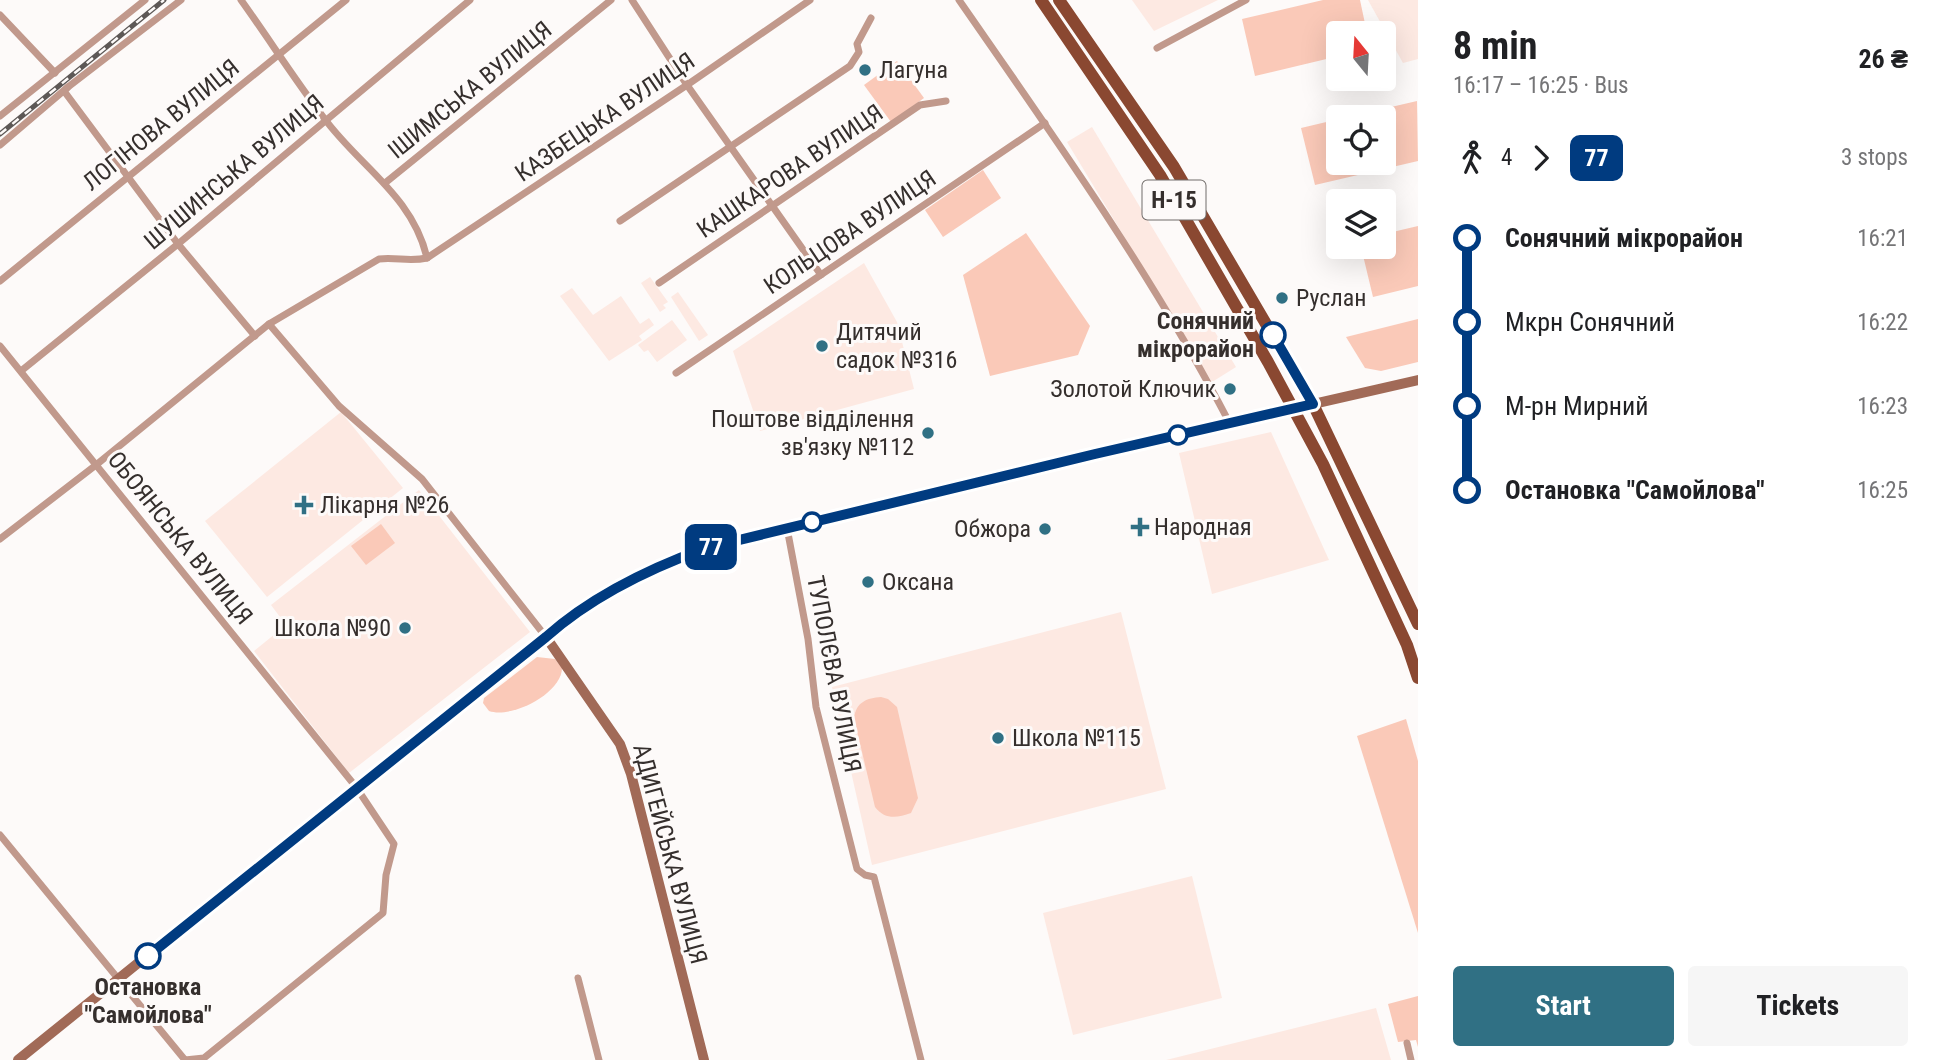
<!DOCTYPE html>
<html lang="en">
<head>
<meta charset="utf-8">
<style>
	:root { --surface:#fff; --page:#f6f6f6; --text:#202124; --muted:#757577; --accent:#307084 }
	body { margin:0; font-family:"Roboto Condensed",sans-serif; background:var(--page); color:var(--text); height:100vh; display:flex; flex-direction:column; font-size:26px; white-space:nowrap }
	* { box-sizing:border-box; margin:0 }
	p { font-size:23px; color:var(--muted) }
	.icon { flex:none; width:38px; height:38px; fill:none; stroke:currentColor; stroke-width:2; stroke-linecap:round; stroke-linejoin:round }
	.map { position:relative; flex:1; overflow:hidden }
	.panel { display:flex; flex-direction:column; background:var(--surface); width:525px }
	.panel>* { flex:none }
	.badge { padding:0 14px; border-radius:10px; font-size:24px; line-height:46px }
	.needle { width:46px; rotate:342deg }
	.buttons { position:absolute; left:1326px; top:21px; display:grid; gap:14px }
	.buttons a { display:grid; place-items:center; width:70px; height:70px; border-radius:7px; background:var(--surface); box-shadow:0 7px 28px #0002; font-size:35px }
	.map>.badge { position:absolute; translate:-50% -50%; box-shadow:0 0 0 4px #fff }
	.legs { display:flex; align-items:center; gap:10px; height:77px; padding:0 35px; font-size:23px }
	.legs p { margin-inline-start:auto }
	.headline { display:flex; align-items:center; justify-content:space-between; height:119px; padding:0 35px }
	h1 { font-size:38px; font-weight:700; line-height:52px }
	.cta { display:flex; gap:14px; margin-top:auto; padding:14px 35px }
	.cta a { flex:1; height:80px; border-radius:7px; background:var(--accent); color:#fff; font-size:28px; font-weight:700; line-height:80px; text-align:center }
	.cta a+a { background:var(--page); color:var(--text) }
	ul { padding:0 35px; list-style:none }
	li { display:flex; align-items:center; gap:24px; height:84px; font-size:26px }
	li i { display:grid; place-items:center; width:10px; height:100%; margin:0 9px; background:currentColor }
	li i::after { content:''; width:18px; height:18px; margin:-9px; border:5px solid; border-radius:50%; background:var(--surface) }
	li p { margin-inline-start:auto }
	li:first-child i { background:linear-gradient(#0000 50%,currentColor 0) }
	li:last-child i { background:linear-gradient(currentColor 50%,#0000 0) }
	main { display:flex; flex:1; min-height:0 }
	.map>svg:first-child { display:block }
	.built { fill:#fde9e2 }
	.green { fill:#fac9b8 }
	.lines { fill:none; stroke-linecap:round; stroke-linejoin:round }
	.street { stroke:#c1998c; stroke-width:7 }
	.secondary { stroke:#a16a57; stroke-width:10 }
	.primary { stroke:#8a4831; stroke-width:12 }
	.rail-casing { stroke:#5d5856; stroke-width:5 }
	.rail { stroke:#fdfaf9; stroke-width:2.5; stroke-dasharray:8; stroke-linecap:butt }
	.line-1-casing { stroke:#fff; stroke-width:16 }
	.line-1 { stroke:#003b80; stroke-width:10 }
	.poi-dot { fill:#307084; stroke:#fdfaf9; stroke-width:2.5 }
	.stop-1-dot { fill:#fff; stroke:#003b80; stroke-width:3.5 }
	.labels { text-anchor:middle; stroke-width:6; stroke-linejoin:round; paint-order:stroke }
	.shield { fill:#fdfaf9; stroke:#716c6a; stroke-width:2 }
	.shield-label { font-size:23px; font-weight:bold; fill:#352f2d }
	.poi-label { font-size:24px; fill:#352f2d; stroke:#fdfaf9; text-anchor:start }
	.street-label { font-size:24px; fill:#352f2d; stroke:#fdfaf9 }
	.stop-label { font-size:24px; font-weight:bold; fill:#352f2d; stroke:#fdfaf9; text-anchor:end }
</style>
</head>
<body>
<main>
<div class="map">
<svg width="1418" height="1060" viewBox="0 0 1418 1060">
	<rect width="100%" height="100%" fill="#fdfaf9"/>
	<g class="built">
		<path d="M 1132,0 L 1218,0 L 1154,31 Z"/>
		<path d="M 1368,0 L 1418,0 L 1418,59 L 1403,63 Z"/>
		<path d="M 1092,127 L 1236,367 L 1212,382 L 1067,142 Z"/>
		<path d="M 864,263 L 897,322 L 914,389 L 760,431 L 733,351 Z"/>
		<path d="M 650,277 L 668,302 L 663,305 L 666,308 L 660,312 L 641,283 Z"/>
		<path d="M 572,288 L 593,315 L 621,296 L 640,324 L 649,318 L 654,325 L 639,336 L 642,340 L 609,361 L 560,296 Z"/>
		<path d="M 678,292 L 708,335 L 699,341 L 671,297 Z"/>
		<path d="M 672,320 L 687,340 L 657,362 L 648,350 L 644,352 L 638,345 Z"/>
		<path d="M 341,412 L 403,488 L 267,597 L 205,521 Z"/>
		<path d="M 1271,432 L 1329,560 L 1212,594 L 1179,453 Z"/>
		<path d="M 419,490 L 530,632 L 349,773 L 254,651 L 286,625 L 271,605 Z"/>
		<path d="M 1121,612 L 1166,789 L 872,865 L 832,687 Z"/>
		<path d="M 1192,876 L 1222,998 L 1073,1035 L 1043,913 Z"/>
		<path d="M 1376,1008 L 1391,1060 L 1166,1060 Z"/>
	</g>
	<g class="green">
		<path d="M 1323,0 L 1360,0 L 1367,33 L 1339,33 L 1339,56 L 1255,76 L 1242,19 Z"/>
		<path d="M 897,61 L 924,98 L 891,122 L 864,85 Z"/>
		<path d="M 1417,101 L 1418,161 L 1315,185 L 1301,128 L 1339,119 L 1339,163 L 1384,163 L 1384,117 L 1348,117 Z"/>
		<path d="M 983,170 L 1001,198 L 943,237 L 925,210 Z"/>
		<path d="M 1418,226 L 1418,286 L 1373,297 L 1361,247 L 1384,247 L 1384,234 Z"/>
		<path d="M 1026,233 L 1090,326 L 1078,355 L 990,376 L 963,275 Z"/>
		<path d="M 1418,319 L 1418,362 L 1381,371 L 1365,368 L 1346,337 Z"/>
		<path d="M 381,524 L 395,543 L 366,565 L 351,546 Z"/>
		<path d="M 537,657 L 555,659 L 562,668 C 562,693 512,719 489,711 L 483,703 L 484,698 Z"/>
		<path d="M 881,697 L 888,699 L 897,707 L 918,798 L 911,813 C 897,818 885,820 875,807 L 854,718 C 856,702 867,698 881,697 Z"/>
		<path d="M 1406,719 L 1418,761 L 1418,933 L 1357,736 Z"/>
		<path d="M 1418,996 L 1418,1047 L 1416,1040 L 1398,1042 L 1388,1004 Z"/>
	</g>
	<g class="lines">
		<g class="street">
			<path d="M 241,0 C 269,39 295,80 324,118 C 359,166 413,196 427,258"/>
			<path d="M 632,0 L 687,85 L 821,275"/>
			<path d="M 959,0 C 1054,137 1152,274 1229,422"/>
			<path d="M 0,15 L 55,73"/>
			<path d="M 1157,48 L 1246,0"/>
			<path d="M 68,87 L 64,91 L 178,244 L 255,336"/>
			<path d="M 0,116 L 145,0"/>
			<path d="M 0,145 L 68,87 L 181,0"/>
			<path d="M 385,183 L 611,0"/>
			<path d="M 620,221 L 850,66 L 859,52 L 857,44 L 871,18"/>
			<path d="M 0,281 L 346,0"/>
			<path d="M 659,283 L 920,105 L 946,101"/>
			<path d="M 269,324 L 339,406 L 422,479 L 546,637"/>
			<path d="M 0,346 L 356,787 L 394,844 L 386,875 L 383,913 L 204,1058 L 185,1060 L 0,835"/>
			<path d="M 21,371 L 178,244 L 470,0"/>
			<path d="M 676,373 L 1045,123"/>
			<path d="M 787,528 L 808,639 L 816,707 L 857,869 L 865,875 L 874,877 L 921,1060"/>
			<path d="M 0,539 L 96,465 L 269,324 L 379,259 C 397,257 409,262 427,258 L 687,85 L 810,0"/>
			<path d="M 578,978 L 599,1060"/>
			<path d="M 1407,1043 L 1411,1060"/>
		</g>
		<g class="secondary">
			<path d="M 546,637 L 620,744 L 631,774 L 704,1060"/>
			<path d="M 18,1060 L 356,787 L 546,637 L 570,615 L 601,595 L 650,571 L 706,548 L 1095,454 L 1418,380"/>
		</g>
		<g class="primary">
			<path d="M 1041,0 L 1160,175 L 1268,362 L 1323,464 L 1407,645 L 1418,678"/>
			<path d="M 1059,0 L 1174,167 L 1313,404 L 1418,624"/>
		</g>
		<g class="rail-casing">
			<path id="rail" d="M 0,134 L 164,0"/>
		</g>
		<use href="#rail" class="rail"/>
	</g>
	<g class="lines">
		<g class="line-1-casing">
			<path id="line-1" d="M 148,956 L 546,637 C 592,596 648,569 706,548 L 1095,454 L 1313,404 L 1273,335"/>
		</g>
		<use href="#line-1" class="line-1"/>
	</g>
	<g class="poi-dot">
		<circle cx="865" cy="70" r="7"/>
		<circle cx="1282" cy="298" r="7"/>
		<circle cx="822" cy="346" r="7"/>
		<circle cx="1230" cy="389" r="7"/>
		<circle cx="928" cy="433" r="7"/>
		<path d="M300.5 494.5h7v7h7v7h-7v7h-7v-7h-7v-7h7z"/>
		<path d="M1136.5 516.5h7v7h7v7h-7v7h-7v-7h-7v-7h7z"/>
		<circle cx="1045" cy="529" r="7"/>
		<circle cx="868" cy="582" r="7"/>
		<circle cx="405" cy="628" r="7"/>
		<circle cx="998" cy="738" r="7"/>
	</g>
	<g class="stop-1-dot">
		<circle cx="1273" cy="335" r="12"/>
		<circle cx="1178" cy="435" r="9"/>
		<circle cx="812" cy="522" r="9"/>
		<circle cx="148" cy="956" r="12"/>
	</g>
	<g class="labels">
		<rect class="shield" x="1142.5" y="180.5" width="63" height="39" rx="5"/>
		<g class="shield-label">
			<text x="1174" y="208">Н-15</text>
		</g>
		<g class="poi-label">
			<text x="879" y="78">Лагуна</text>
			<text x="1296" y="306">Руслан</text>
			<text x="836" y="340">Дитячий<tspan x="836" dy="28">садок №316</tspan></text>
			<text x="1216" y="397" text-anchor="end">Золотой Ключик</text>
			<text x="914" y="427" text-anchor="end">Поштове відділення<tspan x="914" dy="28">зв'язку №112</tspan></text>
			<text x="320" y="513">Лікарня №26</text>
			<text x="1154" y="535">Народная</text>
			<text x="1031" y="537" text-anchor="end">Обжора</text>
			<text x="882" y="590">Оксана</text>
			<text x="391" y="636" text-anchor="end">Школа №90</text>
			<text x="1012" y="746">Школа №115</text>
		</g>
		<g class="street-label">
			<text transform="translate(470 90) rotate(-39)" y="8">ІШИМСЬКА ВУЛИЦЯ</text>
			<text transform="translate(605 117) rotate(-34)" y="8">КАЗБЕЦЬКА ВУЛИЦЯ</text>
			<text transform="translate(161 125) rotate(-39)" y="8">ЛОГІНОВА ВУЛИЦЯ</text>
			<text transform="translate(790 171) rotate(-34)" y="8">КАШКАРОВА ВУЛИЦЯ</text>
			<text transform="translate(234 172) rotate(-40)" y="8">ШУШИНСЬКА ВУЛИЦЯ</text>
			<text transform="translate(850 232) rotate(-34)" y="8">КОЛЬЦОВА ВУЛИЦЯ</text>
			<text transform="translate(180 538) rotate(51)" y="8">ОБОЯНСЬКА ВУЛИЦЯ</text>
			<text transform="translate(834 674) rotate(79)" y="8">ТУПОЛЄВА ВУЛИЦЯ</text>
			<text transform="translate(670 854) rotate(75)" y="8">АДИГЕЙСЬКА ВУЛИЦЯ</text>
		</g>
		<g class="stop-label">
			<text x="1254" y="329">Сонячний<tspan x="1254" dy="28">мікрорайон</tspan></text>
			<text x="148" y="995" text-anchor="middle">Остановка<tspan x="148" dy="28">"Самойлова"</tspan></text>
		</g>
	</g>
</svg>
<div class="buttons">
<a><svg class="needle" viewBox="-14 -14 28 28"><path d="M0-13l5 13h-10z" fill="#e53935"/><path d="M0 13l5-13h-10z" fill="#757577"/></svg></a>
<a><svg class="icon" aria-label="locate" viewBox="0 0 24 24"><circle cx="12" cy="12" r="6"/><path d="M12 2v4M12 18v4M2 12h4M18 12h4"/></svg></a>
<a><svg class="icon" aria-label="layers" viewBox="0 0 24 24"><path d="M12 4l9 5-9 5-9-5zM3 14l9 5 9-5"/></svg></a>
</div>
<b class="badge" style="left:711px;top:547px;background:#003b80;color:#fff">77</b>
</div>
<section class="panel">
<div class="headline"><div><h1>8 min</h1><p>16:17 – 16:25 · Bus</p></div><b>26 ₴</b></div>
<div class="legs"><svg class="icon" aria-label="walk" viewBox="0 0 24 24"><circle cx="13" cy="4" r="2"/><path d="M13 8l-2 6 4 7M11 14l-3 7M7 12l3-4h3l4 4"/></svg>4<svg class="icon" aria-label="forward" viewBox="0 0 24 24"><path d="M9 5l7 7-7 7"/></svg><b class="badge" style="background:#003b80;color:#fff">77</b><p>3 stops</p></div>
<ul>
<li><i style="color:#003b80"></i><b>Сонячний мікрорайон</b><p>16:21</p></li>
<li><i style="color:#003b80"></i><span>Мкрн Сонячний</span><p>16:22</p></li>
<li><i style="color:#003b80"></i><span>М-рн Мирний</span><p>16:23</p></li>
<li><i style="color:#003b80"></i><b>Остановка &quot;Самойлова&quot;</b><p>16:25</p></li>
</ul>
<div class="cta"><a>Start</a><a>Tickets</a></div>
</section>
</main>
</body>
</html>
